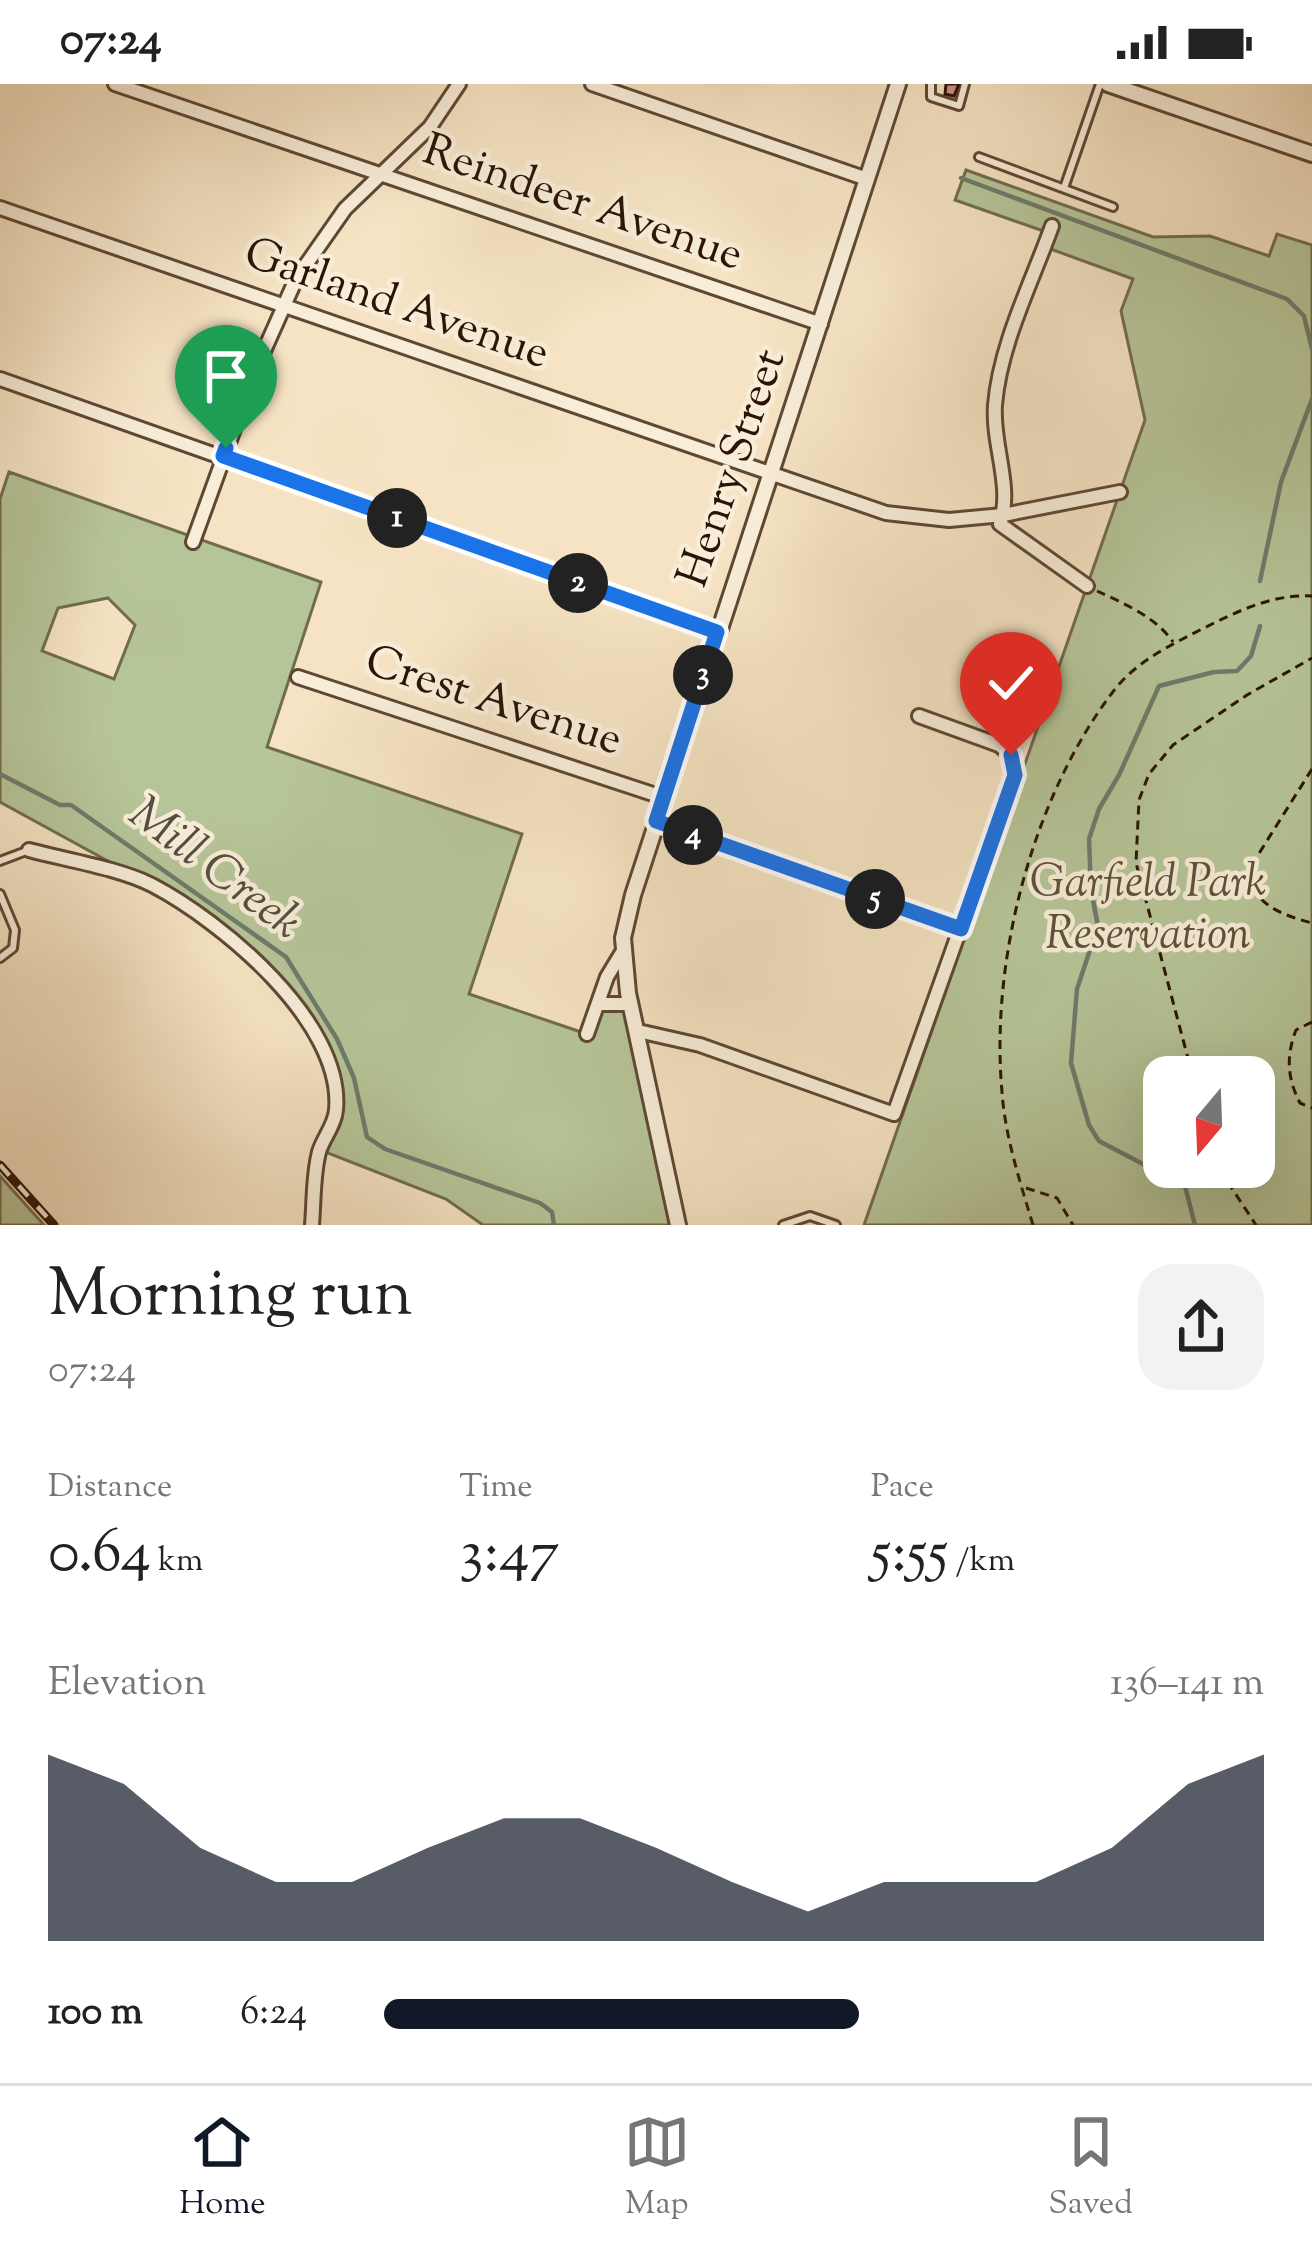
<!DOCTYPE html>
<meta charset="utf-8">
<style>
body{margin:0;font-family:"Sorts Mill Goudy",serif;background:#f2f2f2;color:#222;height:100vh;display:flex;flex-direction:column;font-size:45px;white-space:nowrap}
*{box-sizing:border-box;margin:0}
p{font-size:39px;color:#767676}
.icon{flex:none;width:66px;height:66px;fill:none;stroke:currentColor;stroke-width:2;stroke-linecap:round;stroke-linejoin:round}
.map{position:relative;height:1141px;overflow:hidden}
.details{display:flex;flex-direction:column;background:#fff;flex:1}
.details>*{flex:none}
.needle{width:78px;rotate:199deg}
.tools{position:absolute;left:1143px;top:972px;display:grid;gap:24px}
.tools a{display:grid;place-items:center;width:132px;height:132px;border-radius:24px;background:#fff;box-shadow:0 12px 48px #0002;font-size:60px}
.pin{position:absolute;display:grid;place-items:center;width:102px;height:102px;color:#fff;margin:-123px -51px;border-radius:50% 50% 50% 0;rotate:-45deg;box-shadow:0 0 12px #0007}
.pin .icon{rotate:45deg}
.km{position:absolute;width:60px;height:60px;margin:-30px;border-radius:50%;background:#222;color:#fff;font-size:33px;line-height:60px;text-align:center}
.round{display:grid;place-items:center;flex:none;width:126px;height:126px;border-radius:36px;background:#f2f2f2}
.overview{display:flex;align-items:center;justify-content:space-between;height:204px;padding:0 48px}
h1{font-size:66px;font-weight:600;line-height:90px}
.metrics{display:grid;grid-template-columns:repeat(3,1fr);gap:18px;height:204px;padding:12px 48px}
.metrics div{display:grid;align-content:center}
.metrics b{font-size:60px;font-weight:600}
.metrics small{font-size:33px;font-weight:400}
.metrics p{font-size:33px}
.chart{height:336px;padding:24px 48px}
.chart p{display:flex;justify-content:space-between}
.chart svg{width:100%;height:216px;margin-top:12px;fill:#111827;opacity:.7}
ul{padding:0 48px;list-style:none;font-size:39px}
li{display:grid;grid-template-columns:192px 144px 1fr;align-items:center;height:90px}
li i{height:30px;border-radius:15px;background:#111827}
.status{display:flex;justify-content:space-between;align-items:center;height:84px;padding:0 60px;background:#fff;direction:ltr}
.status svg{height:33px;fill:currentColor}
.dock{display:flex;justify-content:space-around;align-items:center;height:168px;border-top:3px solid #e0e0e0;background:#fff;font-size:33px;color:#767676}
.dock a{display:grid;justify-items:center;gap:6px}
.dock .current{color:#111827}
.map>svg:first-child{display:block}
.green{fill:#b6c598;stroke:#716c4e;stroke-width:3;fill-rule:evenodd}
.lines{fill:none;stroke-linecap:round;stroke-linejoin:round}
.stream{stroke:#6f7a6c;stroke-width:4.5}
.service-casing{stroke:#5e4834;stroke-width:12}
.minor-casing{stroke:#5e4834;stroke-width:18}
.tertiary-casing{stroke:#5e4834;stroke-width:20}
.path{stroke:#2c1405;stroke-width:3;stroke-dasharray:9 6;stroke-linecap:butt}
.service{stroke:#f8edd8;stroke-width:6}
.minor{stroke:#f8edd8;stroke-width:12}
.tertiary{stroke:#f8edd8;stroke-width:14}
.rail-casing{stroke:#2c1405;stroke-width:9}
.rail{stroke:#f8edd8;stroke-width:4.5;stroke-dasharray:14;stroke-linecap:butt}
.wall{fill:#c89384;stroke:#2c1405;stroke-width:3}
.route-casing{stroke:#fff;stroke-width:24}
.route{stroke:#1a73e8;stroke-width:15}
.labels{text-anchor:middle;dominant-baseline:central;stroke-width:9;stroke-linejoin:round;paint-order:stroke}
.street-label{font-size:45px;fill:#2c1405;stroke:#f8edd8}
.park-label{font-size:45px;font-style:italic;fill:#5c5238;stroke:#f8edd8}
.water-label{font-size:48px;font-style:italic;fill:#535041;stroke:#f8edd8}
</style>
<div class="status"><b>07:24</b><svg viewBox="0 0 49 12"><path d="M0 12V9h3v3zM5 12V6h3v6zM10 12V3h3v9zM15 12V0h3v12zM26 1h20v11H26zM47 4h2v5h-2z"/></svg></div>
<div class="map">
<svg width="1312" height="1141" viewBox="0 0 1312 1141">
<rect width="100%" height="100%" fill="#f5e3c3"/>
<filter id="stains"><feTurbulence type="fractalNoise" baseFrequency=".00167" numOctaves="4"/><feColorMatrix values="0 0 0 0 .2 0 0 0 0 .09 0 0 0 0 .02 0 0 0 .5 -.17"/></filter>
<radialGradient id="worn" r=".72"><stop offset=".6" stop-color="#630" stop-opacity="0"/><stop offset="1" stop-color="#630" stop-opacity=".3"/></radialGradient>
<g class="green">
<path d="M966 86 1153 153 1210 152 1269 172 1277 150 1312 161V1141H864L1145 336 1121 227 1133 195 1045 163 1049 149 955 116ZM1164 993H1254V1083H1164Z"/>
<path d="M9 388 321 498 267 663 522 750 469 910 587 950 598 920H631L678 1141H483L446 1115 320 1066 333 1037 332 987 309 940 224 847 148 799 0 718V415ZM108 514 135 541 114 595 42 567 58 524Z"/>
<path d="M0 1092 44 1141H0Z"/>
</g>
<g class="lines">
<g class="stream">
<path d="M961 94 1287 215 1304 232 1312 265"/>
<path d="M1260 497 1281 398 1312 315"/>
<path d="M0 690 60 721H71L286 873 337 955 354 994 367 1053 385 1065 540 1119 552 1128 554 1141"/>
<path d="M1195 1141 1185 1102 1099 1057 1089 1041 1071 979 1077 905 1098 842 1091 806 1089 755 1099 725 1119 691 1159 602 1214 588 1237 587 1251 572 1260 542"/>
</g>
<defs>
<g id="service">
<path d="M931 0V13L959 22 965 0"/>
<path d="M979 73 1113 123"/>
<path d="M1064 104 1100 0"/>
<path d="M0 777 29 766"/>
<path d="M0 810 15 846 13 864 0 874"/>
<path d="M783 1141 810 1132 836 1141"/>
</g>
<g id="minor">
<path d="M115 0 821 240"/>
<path d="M592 0 867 95"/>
<path d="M0 124 886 429 949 436 1003 431 1120 408"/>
<path d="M1052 142C1032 198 1000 260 995 321 992 361 1013 403 1000 440L1087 502"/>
<path d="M0 295 717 548"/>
<path d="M193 458 255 287 296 195 345 125 430 43 459 0"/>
<path d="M298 593 665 714"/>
<path d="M656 738 961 845"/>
<path d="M29 766C66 776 118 784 152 801 221 837 344 938 336 1026 335 1041 323 1054 319 1068 313 1091 314 1117 312 1141"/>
<path d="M598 920H631"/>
<path d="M638 947 700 961 894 1030 1015 691 1011 671 999 661 919 632"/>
<path d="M587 950 607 893 624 865"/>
</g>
<g id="tertiary">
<path d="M1108 0 1312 70"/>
<path d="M678 1141 628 909 623 854 633 811 898 0"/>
</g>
</defs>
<use href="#service" class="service-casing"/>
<use href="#minor" class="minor-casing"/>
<use href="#tertiary" class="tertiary-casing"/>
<g class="path">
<path d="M1097 507C1123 519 1156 533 1173 558"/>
<path d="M1312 685 1253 779C1243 817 1281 831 1312 839"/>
<path d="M1312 938 1296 946C1286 972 1287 994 1300 1019L1312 1024"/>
<path d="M1193 993 1136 779 1139 716 1149 690 1173 661 1247 611 1312 574"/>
<path d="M1224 1083 1231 1103 1256 1141"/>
<path d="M1026 1104 1057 1114 1073 1141"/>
<path d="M1033 1141C1020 1098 1005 1052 1002 1008 990 877 1032 715 1112 609 1134 579 1167 563 1200 546 1236 528 1271 510 1312 512"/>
</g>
<use href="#service" class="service"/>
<use href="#minor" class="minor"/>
<use href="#tertiary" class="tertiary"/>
<defs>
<path id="rail" d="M0 1081 54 1141"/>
</defs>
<use href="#rail" class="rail-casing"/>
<use href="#rail" class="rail"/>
</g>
<path class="wall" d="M946 0H959L954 12 945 10Z"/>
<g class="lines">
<defs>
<path id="route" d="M226 364 223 372 717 548 656 737 961 845 1015 691 1011 671"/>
</defs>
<use href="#route" class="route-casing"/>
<use href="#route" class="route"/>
</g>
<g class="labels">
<g class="street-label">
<text transform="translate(582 121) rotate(19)">Reindeer Avenue</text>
<text transform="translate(396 222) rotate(19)">Garland Avenue</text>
<text transform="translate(734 385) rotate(-71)">Henry Street</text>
<text transform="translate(493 619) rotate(18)">Crest Avenue</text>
</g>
<g class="park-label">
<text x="1148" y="800">Garfield Park<tspan x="1148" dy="52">Reservation</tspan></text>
</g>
<g class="water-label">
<text transform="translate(214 786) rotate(37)">Mill Creek</text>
</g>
</g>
<rect width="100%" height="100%" filter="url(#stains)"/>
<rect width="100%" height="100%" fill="url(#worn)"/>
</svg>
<div class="tools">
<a><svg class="needle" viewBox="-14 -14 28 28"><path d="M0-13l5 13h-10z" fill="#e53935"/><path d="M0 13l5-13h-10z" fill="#767676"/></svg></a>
</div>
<div class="pin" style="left:226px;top:364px;background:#1e9e55"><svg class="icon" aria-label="arrive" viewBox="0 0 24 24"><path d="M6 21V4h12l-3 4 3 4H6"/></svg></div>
<div class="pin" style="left:1011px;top:671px;background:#d93025"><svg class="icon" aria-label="check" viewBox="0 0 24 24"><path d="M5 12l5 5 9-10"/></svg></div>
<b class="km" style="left:397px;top:434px">1</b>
<b class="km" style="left:578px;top:499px">2</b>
<b class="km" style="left:703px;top:591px">3</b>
<b class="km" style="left:693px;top:751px">4</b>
<b class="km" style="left:875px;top:815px">5</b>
</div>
<section class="details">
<div class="overview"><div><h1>Morning run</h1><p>07:24</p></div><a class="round"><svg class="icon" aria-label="share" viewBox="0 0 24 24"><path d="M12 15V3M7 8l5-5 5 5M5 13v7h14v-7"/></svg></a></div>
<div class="metrics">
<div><p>Distance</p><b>0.64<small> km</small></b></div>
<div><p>Time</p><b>3:47</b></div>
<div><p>Pace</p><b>5:55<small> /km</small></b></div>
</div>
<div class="chart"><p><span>Elevation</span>136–141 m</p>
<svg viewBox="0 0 160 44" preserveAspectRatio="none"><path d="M0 44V6L10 12L20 25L30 32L40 32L50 25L60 19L70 19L80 25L90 32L100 38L110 32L120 32L130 32L140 25L150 12L160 6V44z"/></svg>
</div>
<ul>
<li><b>100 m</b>6:24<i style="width:54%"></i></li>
</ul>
</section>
<nav class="dock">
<a class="current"><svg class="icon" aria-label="home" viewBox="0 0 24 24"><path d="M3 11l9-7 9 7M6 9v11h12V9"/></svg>Home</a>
<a><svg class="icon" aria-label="map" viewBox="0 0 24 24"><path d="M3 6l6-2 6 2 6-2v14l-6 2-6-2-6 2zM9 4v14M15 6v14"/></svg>Map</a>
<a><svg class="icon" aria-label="saved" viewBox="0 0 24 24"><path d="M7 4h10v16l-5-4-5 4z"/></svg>Saved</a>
</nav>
